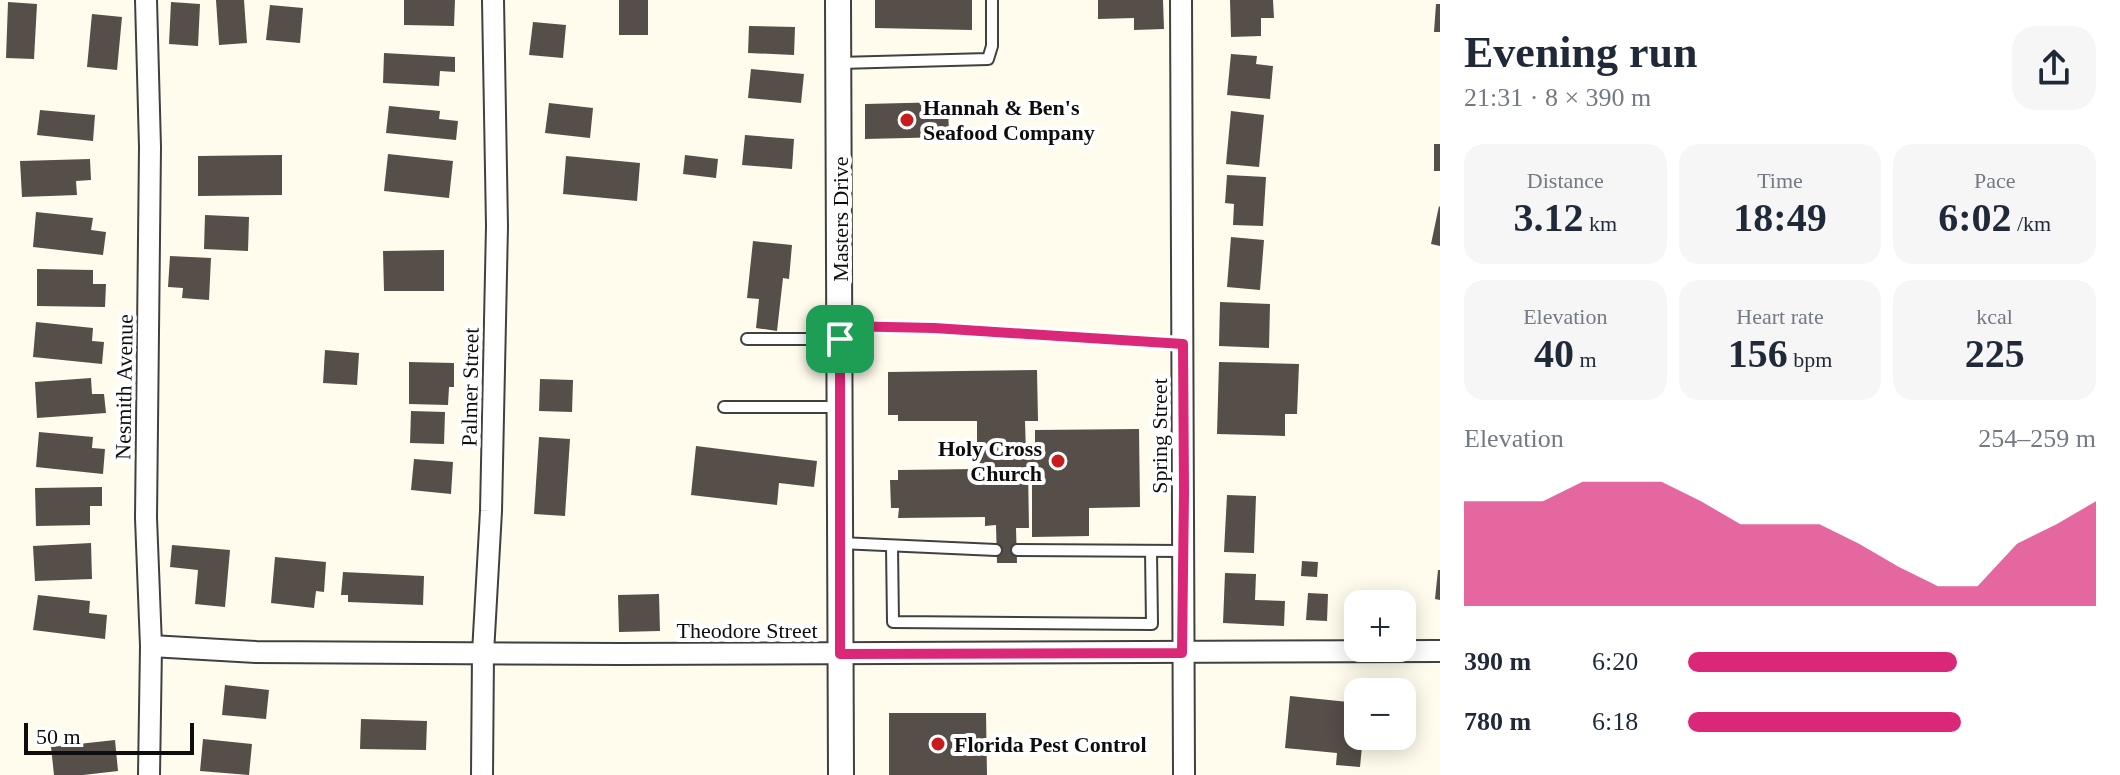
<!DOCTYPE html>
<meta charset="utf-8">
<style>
body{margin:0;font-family:Georgia,serif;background:#f6f6f7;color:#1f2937;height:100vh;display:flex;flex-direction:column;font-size:30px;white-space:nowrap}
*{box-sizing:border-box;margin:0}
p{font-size:26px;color:#747a83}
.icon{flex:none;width:44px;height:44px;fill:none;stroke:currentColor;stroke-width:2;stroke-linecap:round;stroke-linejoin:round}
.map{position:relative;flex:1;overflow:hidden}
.panel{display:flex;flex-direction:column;background:#fff;width:680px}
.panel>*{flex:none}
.controls{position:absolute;left:1344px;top:590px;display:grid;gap:16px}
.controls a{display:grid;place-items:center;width:72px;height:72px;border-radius:16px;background:#fff;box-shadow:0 4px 20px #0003;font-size:40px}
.scale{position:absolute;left:24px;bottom:20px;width:170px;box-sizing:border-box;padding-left:8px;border:4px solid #0d0d0d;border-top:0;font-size:22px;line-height:28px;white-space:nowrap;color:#0d0d0d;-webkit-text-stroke:6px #fff;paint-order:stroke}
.pin{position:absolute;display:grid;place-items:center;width:68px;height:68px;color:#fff;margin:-34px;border-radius:16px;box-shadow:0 4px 12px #0006}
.round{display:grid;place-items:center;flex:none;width:84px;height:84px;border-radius:24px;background:#f6f6f7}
.overview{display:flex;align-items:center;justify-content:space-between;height:136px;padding:0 24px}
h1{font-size:44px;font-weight:700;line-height:60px}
.metrics{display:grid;grid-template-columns:repeat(3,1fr);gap:12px;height:136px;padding:8px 24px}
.metrics div{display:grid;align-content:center;border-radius:20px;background:#f6f6f7;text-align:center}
.metrics b{font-size:40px;font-weight:700}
.metrics small{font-size:22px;font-weight:400}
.metrics p{font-size:22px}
.chart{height:224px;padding:16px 24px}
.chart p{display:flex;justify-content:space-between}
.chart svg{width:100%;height:144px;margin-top:8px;fill:#db2777;opacity:.7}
ul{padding:0 24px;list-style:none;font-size:26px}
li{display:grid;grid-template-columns:128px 96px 1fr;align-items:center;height:60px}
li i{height:20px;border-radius:10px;background:#db2777}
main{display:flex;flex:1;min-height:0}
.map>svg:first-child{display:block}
.building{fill:#564e48}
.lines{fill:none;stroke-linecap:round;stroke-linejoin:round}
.service-casing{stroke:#404040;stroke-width:14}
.minor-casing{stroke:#404040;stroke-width:24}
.tertiary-casing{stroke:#404040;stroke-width:28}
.service{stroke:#fff;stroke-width:10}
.minor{stroke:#fff;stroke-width:20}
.tertiary{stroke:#fff;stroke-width:24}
.route-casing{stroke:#fff;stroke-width:16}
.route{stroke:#db2777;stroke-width:10}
.poi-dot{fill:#c71b1c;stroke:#fff;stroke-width:3}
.labels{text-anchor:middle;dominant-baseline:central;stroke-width:8;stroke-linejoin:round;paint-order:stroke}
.poi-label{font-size:22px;font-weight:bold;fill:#0d0d0d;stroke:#fff;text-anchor:start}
.street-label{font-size:22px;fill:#0d0d0d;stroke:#fff}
</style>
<main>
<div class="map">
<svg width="1440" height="775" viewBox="0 0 1440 775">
<rect width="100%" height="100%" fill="#fffced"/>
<g class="building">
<path d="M216 0H244L247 43 219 45Z"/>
<path d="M404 0H455L454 26 404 25Z"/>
<rect x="619" y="0" width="29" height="35"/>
<path d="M875 0H972V30L875 28Z"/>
<path d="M1098 0H1163L1164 29 1134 30V18L1098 19Z"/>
<path d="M1230 0H1273L1274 18H1261V36L1231 37Z"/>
<path d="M8 2 37 4 34 59 6 58Z"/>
<path d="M171 2 200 4 198 46 169 44Z"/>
<path d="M1436 4H1440V32H1434Z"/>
<path d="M270 5 303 8 300 43 266 40Z"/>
<path d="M92 14 122 17 117 70 87 67Z"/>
<path d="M533 22 566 25 563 58 529 55Z"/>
<path d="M749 26 795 27 794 55 748 53Z"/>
<path d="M384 53 455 57V72L440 71 439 86 383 83Z"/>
<path d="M1231 54 1257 56 1256 64 1273 66 1270 99 1227 95Z"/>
<path d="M751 69 804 74 801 103 748 98Z"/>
<path d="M948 102 949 137 865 139V104Z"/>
<path d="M549 103 593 108 590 138 545 133Z"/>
<path d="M389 106 440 111 439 119 458 121 456 140 386 133Z"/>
<path d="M40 110 95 115 93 141 37 135Z"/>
<path d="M1231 111 1264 115 1259 167 1226 164Z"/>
<path d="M745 135 794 139 792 169 742 165Z"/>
<rect x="1434" y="144" width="6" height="27"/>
<path d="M388 154 453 161 449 198 384 191Z"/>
<path d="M282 155V195L198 196V156Z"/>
<path d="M685 155 718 159 716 178 683 174Z"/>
<path d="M566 156 640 163 637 201 563 194Z"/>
<path d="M90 159 91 180 76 181 77 195 22 197 20 161Z"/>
<path d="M1227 175 1266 177 1263 226 1233 225 1234 204 1225 203Z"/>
<path d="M1439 206 1440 207V246L1431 244Z"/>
<path d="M36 212 93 218 91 230 106 232 103 255 33 247Z"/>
<path d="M205 215 249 217 248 251 204 249Z"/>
<path d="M1231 237 1264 240 1260 290 1227 287Z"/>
<path d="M753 241 792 245 789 279 783 278 777 331 756 328 759 299 747 298Z"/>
<path d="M444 250V291H384L383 251Z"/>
<path d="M170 256 211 258 209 300 182 298 183 288 168 287Z"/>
<path d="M37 269 93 270V284H106L105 307 37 306Z"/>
<path d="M1220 302 1270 304 1269 348 1219 346Z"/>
<path d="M36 322 93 328 92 341 104 342 102 364 33 357Z"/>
<path d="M325 350 359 353 357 385 323 383Z"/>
<path d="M409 362 454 363V387H449L448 405 409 404Z"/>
<path d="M1219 362 1299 364 1297 414H1285V436L1217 434Z"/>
<path d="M1037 370 1038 421H1025L1026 454H1035V430L1139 429 1140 507 1089 508V536L1032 537V468H1028L1029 528H1016L1017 563H997L996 525 985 526V517L898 518 899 508H891L890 480H898V470L977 469V421H898V415H888V372Z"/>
<path d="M91 378 92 394H104L106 413 37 418 35 382Z"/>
<path d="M540 379 573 380 572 412 539 411Z"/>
<path d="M411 411 445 412 444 444 410 443Z"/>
<path d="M39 432 93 437 92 448 105 449 103 474 36 467Z"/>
<path d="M539 437 570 439 565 516 534 514Z"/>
<path d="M696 446 817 461 814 487 779 483 777 505 691 495Z"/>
<path d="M414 459 453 462 451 494 411 490Z"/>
<path d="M102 487V506H90V525L36 526 35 488Z"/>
<path d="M1227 495 1256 496 1254 553 1224 552Z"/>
<path d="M91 543 92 579 35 581 33 546Z"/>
<path d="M172 545 230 550 225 607 195 604 198 570 170 567Z"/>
<path d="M275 557 326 562 324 592 316 591 314 608 271 603Z"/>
<path d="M1302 561 1318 562 1317 577 1301 576Z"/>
<path d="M1438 570H1440V600L1435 599Z"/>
<path d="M343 572 424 576 423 605 348 602V595H341Z"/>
<path d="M1225 573 1256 574 1255 600 1285 601 1284 626 1223 623Z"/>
<path d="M1308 593 1328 594 1327 621 1306 620Z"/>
<path d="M659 594 660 631 619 632 618 595Z"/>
<path d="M38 595 90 601 89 613 107 615 105 639 33 630Z"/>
<path d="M225 685 269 690 266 719 222 715Z"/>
<path d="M1290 696 1358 703V736H1363L1360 767 1336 765 1337 753 1285 748Z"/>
<path d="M889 713H986L987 775H889Z"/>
<path d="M361 719 427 721 426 750 360 749Z"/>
<path d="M203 739 252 744 249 775 200 771Z"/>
<path d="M115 740 118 771 83 775H54L51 747Z"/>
</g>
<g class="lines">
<defs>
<g id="service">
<path d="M839 63 988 59 992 46V0"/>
<path d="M840 326 934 328 1183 344"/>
<path d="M747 339H838"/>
<path d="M724 407H838"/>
<path d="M840 543 996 550"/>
<path d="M892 546 893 622 1152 624 1151 551"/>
<path d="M1017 550 1183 551"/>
</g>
<g id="minor">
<path d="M146 0 150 147 146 518 151 646 149 775"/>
<path d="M1181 0 1184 775"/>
<path d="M151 646 256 652 621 654 1440 651"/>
<path d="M482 775 483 653 491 511 497 226 493 0"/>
</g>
<path id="tertiary" d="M838 0 841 775"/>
</defs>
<use href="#service" class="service-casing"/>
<use href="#minor" class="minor-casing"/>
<use href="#tertiary" class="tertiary-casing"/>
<use href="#service" class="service"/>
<use href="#minor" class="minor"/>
<use href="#tertiary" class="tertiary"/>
</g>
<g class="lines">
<defs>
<path id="route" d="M840 326 934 328 1183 344 1184 492 1182 653 840 654Z"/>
</defs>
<use href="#route" class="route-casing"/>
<use href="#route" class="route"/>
</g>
<g class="poi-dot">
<circle cx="907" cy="120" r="8"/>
<circle cx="1058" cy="461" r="8"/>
<circle cx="938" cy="744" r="8"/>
</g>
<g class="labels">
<g class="poi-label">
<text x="923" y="107">Hannah &amp; Ben's<tspan x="923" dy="25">Seafood Company</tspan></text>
<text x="1042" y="448" text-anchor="end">Holy Cross<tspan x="1042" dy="25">Church</tspan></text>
<text x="954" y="744">Florida Pest Control</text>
</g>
<g class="street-label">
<text transform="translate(840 219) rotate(-90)">Masters Drive</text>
<text transform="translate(124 387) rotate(-89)">Nesmith Avenue</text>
<text transform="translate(470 387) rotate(-89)">Palmer Street</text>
<text transform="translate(1159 436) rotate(-90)">Spring Street</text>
<text x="747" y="630">Theodore Street</text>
</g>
</g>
</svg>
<div class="controls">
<a>+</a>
<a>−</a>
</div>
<div class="scale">50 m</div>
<div class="pin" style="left:840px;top:339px;background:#1e9e55"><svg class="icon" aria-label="arrive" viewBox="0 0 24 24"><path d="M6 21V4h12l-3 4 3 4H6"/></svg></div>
</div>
<section class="panel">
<div class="overview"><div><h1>Evening run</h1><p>21:31 · 8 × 390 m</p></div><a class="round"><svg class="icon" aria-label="share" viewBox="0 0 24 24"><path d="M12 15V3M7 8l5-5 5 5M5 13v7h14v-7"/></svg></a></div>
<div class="metrics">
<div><p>Distance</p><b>3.12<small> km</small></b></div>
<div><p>Time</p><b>18:49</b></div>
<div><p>Pace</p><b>6:02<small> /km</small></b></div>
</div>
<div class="metrics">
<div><p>Elevation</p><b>40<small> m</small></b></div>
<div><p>Heart rate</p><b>156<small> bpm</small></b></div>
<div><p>kcal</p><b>225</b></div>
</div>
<div class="chart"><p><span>Elevation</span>254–259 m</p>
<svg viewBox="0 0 160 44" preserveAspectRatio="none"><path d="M0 44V12L10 12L20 12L30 6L40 6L50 6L60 12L70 19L80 19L90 19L100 25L110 32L120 38L130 38L140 25L150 19L160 12V44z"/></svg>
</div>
<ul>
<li><b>390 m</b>6:20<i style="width:66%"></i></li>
<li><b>780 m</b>6:18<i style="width:67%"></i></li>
</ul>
</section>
</main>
